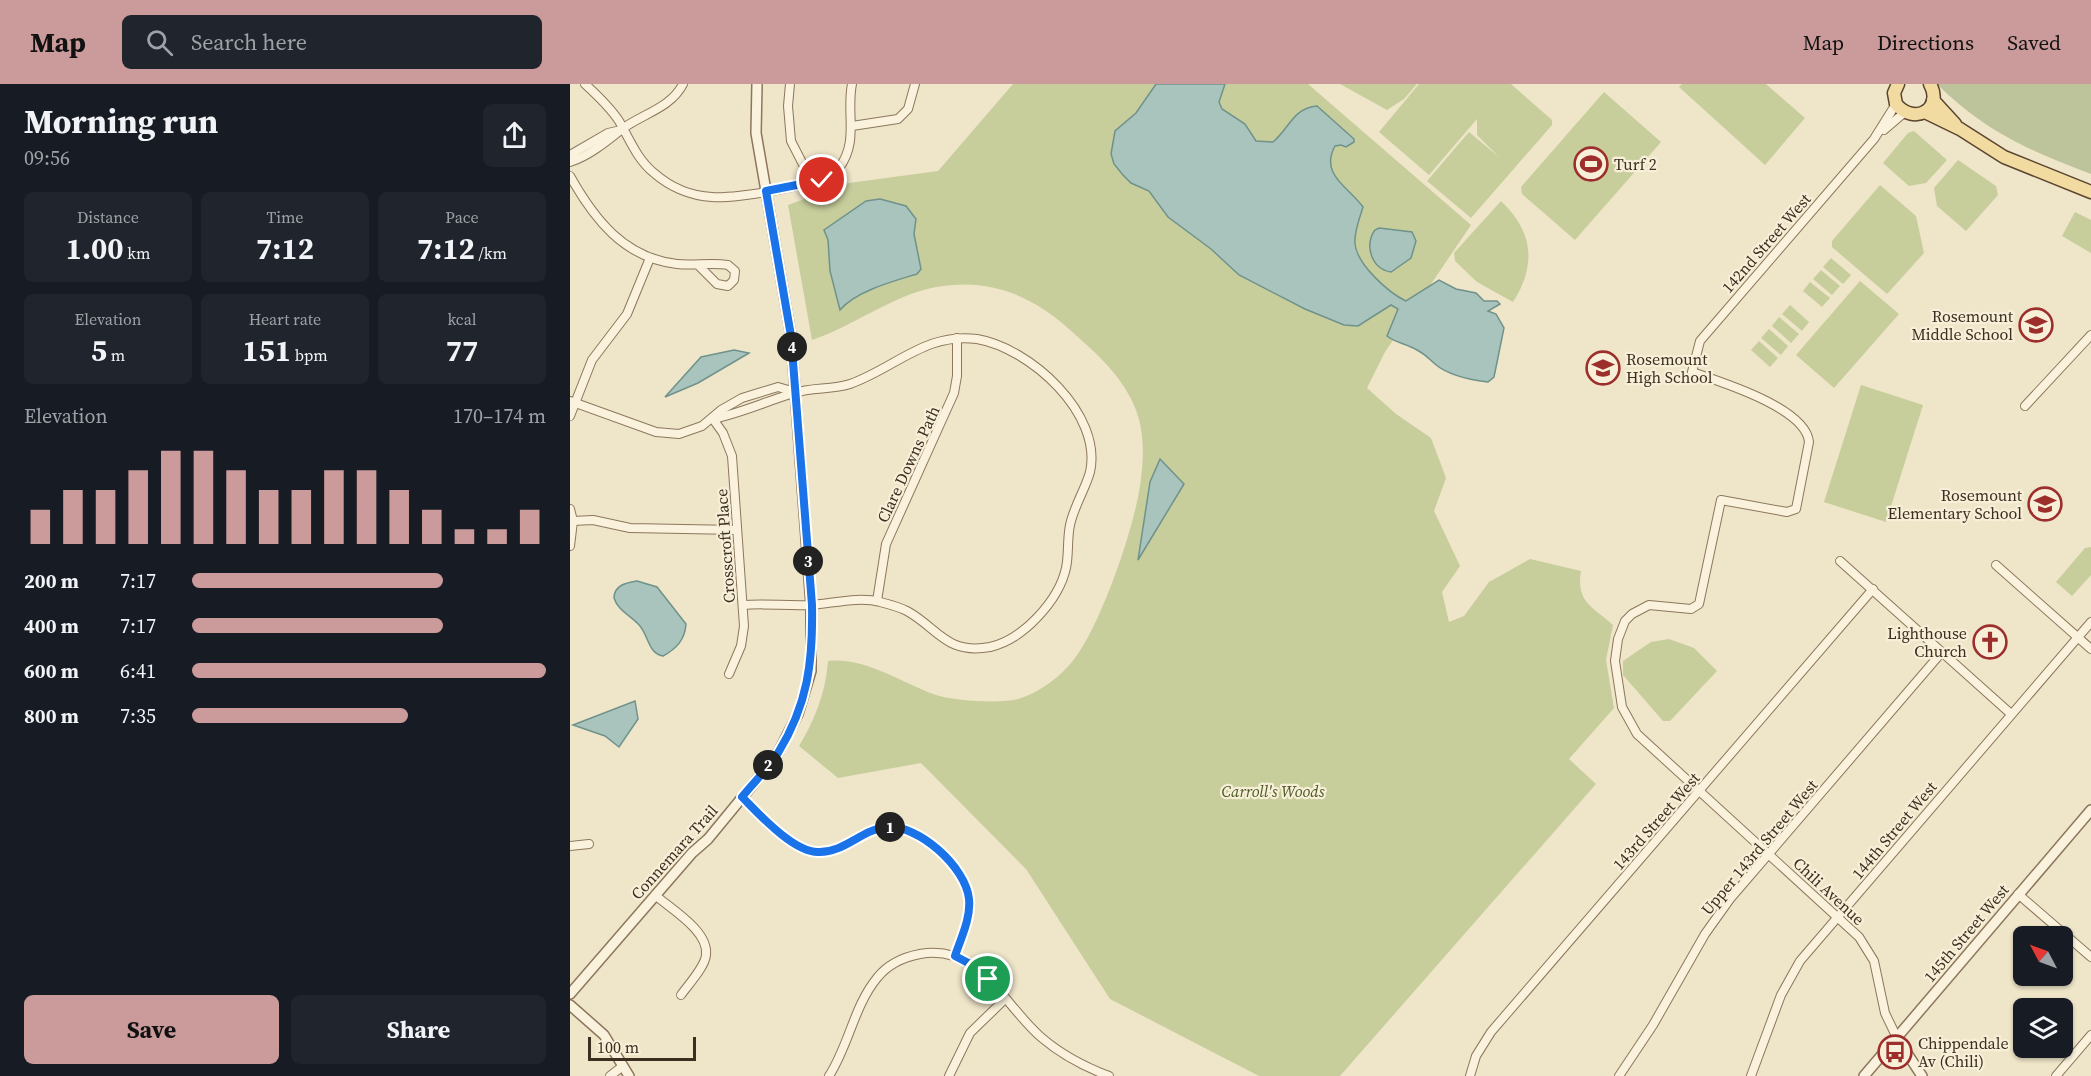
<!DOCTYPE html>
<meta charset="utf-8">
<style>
body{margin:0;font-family:"Source Serif 4",serif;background:#20242c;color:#f1f3f6;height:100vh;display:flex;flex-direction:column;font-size:22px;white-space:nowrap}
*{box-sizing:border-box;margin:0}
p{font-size:20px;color:#9ea1a6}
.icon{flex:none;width:33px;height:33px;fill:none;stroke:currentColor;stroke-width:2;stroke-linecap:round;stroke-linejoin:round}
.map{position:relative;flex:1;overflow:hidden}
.drawer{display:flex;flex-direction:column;background:#171b24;width:570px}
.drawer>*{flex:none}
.needle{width:39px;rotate:311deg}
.buttons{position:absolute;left:1443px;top:842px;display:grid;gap:12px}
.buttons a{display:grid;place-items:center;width:60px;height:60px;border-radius:9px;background:#171b24;box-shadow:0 2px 4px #0004;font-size:30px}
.scale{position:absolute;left:18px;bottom:15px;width:108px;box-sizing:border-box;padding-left:6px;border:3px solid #3d2f20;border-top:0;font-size:16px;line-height:21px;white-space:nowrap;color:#3d2f20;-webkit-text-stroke:4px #f7efd8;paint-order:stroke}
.pin{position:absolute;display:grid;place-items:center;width:51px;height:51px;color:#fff;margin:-26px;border:3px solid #fff;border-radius:50%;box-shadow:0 2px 6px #0007}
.km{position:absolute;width:30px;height:30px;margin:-15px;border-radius:50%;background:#222;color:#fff;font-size:16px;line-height:30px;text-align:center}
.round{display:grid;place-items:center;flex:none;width:63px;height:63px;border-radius:9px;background:#20242c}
.overview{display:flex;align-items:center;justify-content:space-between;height:102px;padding:0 24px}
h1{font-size:33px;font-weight:700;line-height:45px}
.metrics{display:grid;grid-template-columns:repeat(3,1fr);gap:9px;height:102px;padding:6px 24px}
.metrics div{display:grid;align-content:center;border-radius:9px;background:#20242c;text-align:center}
.metrics b{font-size:30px;font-weight:700}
.metrics small{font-size:16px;font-weight:400}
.metrics p{font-size:16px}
.chart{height:168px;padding:12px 24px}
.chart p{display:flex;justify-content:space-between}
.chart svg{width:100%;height:108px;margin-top:6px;stroke:#cb9a9b;stroke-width:6}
.primary-button{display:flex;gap:12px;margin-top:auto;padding:12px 24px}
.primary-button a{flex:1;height:69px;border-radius:9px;background:#cb9a9b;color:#111;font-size:24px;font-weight:700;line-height:69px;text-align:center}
.primary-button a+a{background:#20242c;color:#f1f3f6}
ul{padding:0 24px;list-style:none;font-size:20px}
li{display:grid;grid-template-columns:96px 72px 1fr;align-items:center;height:45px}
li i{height:15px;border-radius:8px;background:#cb9a9b}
header{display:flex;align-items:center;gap:36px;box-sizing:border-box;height:84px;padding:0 30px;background:#cb9a9b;color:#111}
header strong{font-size:28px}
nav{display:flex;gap:33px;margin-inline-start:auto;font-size:21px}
.search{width:420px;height:54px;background:#20242c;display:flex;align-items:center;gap:15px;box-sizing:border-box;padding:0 21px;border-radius:9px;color:#9ea1a6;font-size:22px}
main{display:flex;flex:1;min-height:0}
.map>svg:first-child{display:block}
.green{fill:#c7ce9c}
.cemetery{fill:#bdc39b}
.water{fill:#a9c4bd;stroke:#6f928b;stroke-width:1.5}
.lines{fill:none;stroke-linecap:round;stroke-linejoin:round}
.minor-casing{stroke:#8c775d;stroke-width:10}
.tertiary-casing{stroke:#8c775d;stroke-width:12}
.primary-casing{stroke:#5a4531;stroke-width:15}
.minor{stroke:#faf2dc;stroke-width:8}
.tertiary{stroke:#faf2dc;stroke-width:9}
.primary{stroke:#f2dba1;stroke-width:12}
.route-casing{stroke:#fff;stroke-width:12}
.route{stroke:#1a73e8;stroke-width:8}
.labels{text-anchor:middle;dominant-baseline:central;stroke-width:4.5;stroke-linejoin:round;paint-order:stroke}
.poi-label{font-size:16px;fill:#3d2f20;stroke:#f7efd8;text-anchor:start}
.street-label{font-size:16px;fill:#3d2f20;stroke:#f7efd8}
.park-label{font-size:16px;font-style:italic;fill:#4b5927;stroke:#f7efd8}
</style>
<header>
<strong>Map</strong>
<div class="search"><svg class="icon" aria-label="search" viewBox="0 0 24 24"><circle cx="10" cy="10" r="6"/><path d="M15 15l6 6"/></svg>Search here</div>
<nav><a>Map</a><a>Directions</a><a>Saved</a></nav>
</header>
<main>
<section class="drawer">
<div class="overview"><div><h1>Morning run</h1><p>09:56</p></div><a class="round"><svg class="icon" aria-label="share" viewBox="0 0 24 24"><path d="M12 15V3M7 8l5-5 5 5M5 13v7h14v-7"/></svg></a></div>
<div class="metrics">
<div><p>Distance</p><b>1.00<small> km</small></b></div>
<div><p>Time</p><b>7:12</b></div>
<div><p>Pace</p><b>7:12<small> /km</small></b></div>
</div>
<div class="metrics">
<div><p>Elevation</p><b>5<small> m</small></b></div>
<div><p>Heart rate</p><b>151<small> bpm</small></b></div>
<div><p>kcal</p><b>77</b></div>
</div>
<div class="chart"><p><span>Elevation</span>170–174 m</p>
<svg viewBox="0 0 160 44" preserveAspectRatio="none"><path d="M5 44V30M15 44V22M25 44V22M35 44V14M45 44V6M55 44V6M65 44V14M75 44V22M85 44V22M95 44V14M105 44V14M115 44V22M125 44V30M135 44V38M145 44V38M155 44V30"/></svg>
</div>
<ul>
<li><b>200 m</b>7:17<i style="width:71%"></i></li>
<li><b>400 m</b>7:17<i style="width:71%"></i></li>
<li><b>600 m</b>6:41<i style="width:100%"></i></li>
<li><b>800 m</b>7:35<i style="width:61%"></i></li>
</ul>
<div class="primary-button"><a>Save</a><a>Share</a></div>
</section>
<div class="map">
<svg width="1521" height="992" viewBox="0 0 1521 992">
<rect width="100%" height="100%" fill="#efe5c9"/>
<g class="green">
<path d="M443 0H738L901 141 815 268 797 304 826 330 861 354 876 394 864 427 890 482 872 508 879 538 894 532 919 498 960 475 1011 487C1006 518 1022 522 1043 541L1036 576 1044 624 999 675 1026 700 770 992H689L540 915 456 785 351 679 268 694 229 662C245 636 256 607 258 577 296 573 331 599 366 611 384 617 425 619 444 616 467 611 494 591 507 571 532 537 567 437 571 394 574 372 574 347 566 326 553 292 526 269 499 245 467 216 428 197 383 201 330 204 290 240 242 256L218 121 279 99 368 87Z"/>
<path d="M770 0H847L834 15 817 26Z"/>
<path d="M849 0H941L982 36V41L901 134 857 97 899 48 929 73 907 51V35L859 91 809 48Z"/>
<path d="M1112 0H1196L1235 34 1195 81 1109 3Z"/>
<path d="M1034 8 1091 58 1005 156 952 110 951 103Z"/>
<path d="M1344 47 1377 76 1356 99 1339 102 1313 79 1338 49Z"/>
<path d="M1388 76 1426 102 1428 111 1396 147 1367 122 1364 104Z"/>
<path d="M1310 101 1346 132 1354 169 1317 210 1262 163V157Z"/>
<path d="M931 117C963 148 967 180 943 218L907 198 885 177 884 169Z"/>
<path d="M1505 128 1521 136V169L1492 152Z"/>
<path d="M1261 174 1281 191 1273 200 1253 183Z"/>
<path d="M1251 186 1270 202 1262 211 1243 195Z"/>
<path d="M1290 197 1329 230 1264 304 1226 271Z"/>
<path d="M1240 198 1260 214 1252 223 1233 207Z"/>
<path d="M1220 221 1239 238 1232 247 1212 230Z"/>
<path d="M1209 233 1229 250 1221 259 1202 242Z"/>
<path d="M1199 245 1218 262 1211 271 1191 254Z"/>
<path d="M1189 257 1208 274 1200 283 1181 266Z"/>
<path d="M1291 301 1353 321 1316 438 1254 418Z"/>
<path d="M1521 463V491L1502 512 1486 498 1515 464Z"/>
<path d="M1099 555 1124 564 1147 587 1100 637H1093L1053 591V577L1081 558Z"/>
</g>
<path class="cemetery" d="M1367 0H1521V90C1460 67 1414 47 1367 0Z"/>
<g class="water">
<path d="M586 0H655L649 18 652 25 675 40 686 57 703 58C719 45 723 24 747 22L784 55V58L776 63 771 61 765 62C749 91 780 104 793 123 790 133 784 148 785 159 786 180 819 209 836 217L869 196 886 205 906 209 914 217H927L930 220 918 227 926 230 934 244 924 293 918 298C901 296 879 292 865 280 859 275 855 270 847 266 837 260 826 259 817 252L828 225 821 221 788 242 774 241 735 225 669 191 641 165 598 133 579 107 561 99 553 91 544 80 541 70 545 47 566 29Z"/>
<path d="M310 115 336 122 346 135 344 150 351 185 347 190C324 197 286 207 270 226L260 187 258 156 254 146 296 117Z"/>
<path d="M809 144 842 148 846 157 841 174 821 188C801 185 794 160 805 146Z"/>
<path d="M164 266 179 269 128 299 95 313 131 273Z"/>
<path d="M590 375 614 400 568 476 580 398Z"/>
<path d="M67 497 87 503 116 540C115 556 106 565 93 572 78 569 79 553 70 542 62 532 48 527 44 514 44 501 56 499 67 497Z"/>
<path d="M65 617 68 635 49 663 35 652 3 641Z"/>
</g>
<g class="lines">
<defs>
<g id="minor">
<path d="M15 0C27 11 40 23 49 37 60 56 67 75 84 89 100 103 121 112 142 113 166 115 256 101 269 84 289 58 276 29 282 0"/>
<path d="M220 0 218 22 221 57 242 98"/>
<path d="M1326 20 1304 55 1130 257 1122 288C1151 298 1236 324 1239 358L1226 425 1217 428 1151 416 1129 520 1121 525 1079 521 1062 530 1055 537 1048 555 1045 577 1052 623 1067 650 1289 853 1304 877 1315 929 1327 954"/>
<path d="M282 42 328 35 338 25 345 0"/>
<path d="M1314 46 1335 28"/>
<path d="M0 71 38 49 51 46"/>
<path d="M0 78C19 72 37 57 52 45 72 30 101 24 113 0"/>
<path d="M0 92C24 135 54 174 107 180 124 182 141 178 158 181L165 187 164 196 158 202 147 200 129 182"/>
<path d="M0 317 86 348 109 350 132 342 151 326 172 314 208 303 225 308"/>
<path d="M1455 322 1521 251"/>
<path d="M0 332 22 276 57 230 80 174"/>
<path d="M143 335C171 329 197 317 224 309 242 303 262 306 280 300 325 284 356 248 407 255 460 264 533 330 520 388 515 406 504 422 500 441 497 455 499 470 496 484 489 516 453 556 420 563 376 571 368 544 337 527 329 523 318 520 310 518 289 512 260 520 239 521 216 522 195 519 173 521"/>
<path d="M143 335 153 349 162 372 174 542 171 562 159 590"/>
<path d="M0 425 3 437 0 462"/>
<path d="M3 437 23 436 60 444 167 446"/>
<path d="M1270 477 1441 630"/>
<path d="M1426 481 1521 565"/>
<path d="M307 517 316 460 384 309 387 292V254"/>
<path d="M172 713C189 730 223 768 248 768 274 769 291 746 316 743 348 740 396 783 399 815 401 834 391 855 385 872"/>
<path d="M0 762 19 760"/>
<path d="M1448 810 1521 873"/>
<path d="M85 811C101 825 139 847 136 871 135 883 118 901 111 911"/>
<path d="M40 992 53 982"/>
<path d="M259 992C279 961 284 922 307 894 318 880 334 873 350 870 410 859 434 922 472 954 492 971 515 983 539 992"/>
<path d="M379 992 400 949 435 915"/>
<path d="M900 992 906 972 921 948 1303 505"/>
<path d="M1049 992 1083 941 1135 850 1160 815 1372 568"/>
<path d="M1181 992 1211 911 1230 877 1521 538"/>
<path d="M1486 992 1521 951"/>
</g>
<g id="tertiary">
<path d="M0 910 122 769 138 755 207 671 228 630 241 587V521L221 252 186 49 187 0"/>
<path d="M0 921 34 951 59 992"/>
<path d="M1327 954 1352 992"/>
<path d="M1294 992 1521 726"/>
</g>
<g id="primary">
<path d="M1328 0 1324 9 1326 20C1344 42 1374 25 1360 0"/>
<path d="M1363 16 1385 40"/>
<path d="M1355 28 1390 45 1434 73 1521 108"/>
</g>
</defs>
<use href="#minor" class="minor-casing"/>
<use href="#tertiary" class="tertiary-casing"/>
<use href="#primary" class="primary-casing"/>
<use href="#minor" class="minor"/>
<use href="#tertiary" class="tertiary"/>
<use href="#primary" class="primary"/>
</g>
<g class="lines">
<defs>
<path id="route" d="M252 96 196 107 221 252 242 521C243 578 238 620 208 669 198 685 183 699 172 713 189 730 223 768 248 768 274 769 291 746 316 743 348 740 396 783 399 815 401 834 391 854 385 872L406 883 418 895"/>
</defs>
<use href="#route" class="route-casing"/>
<use href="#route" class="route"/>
</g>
<defs>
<symbol id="stadium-ring" viewBox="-11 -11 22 22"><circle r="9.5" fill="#f7efd8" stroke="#9c2e2c" stroke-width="1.5"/><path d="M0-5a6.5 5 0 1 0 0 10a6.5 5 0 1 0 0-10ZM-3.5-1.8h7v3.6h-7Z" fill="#9c2e2c"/></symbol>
<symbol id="school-ring" viewBox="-11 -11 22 22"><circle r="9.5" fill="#f7efd8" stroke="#9c2e2c" stroke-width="1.5"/><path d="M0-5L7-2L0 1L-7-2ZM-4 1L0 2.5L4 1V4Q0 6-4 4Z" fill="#9c2e2c"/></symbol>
<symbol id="church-ring" viewBox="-11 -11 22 22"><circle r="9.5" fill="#f7efd8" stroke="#9c2e2c" stroke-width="1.5"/><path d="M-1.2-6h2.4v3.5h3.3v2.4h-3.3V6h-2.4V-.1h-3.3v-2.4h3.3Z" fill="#9c2e2c"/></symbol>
<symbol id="bus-ring" viewBox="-11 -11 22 22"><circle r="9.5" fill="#f7efd8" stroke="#9c2e2c" stroke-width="1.5"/><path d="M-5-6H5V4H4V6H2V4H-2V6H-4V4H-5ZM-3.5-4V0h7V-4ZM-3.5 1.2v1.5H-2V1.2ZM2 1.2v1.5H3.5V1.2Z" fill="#9c2e2c"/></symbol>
</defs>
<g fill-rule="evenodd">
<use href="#stadium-ring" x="1002" y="61" width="38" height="38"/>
<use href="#school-ring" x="1447" y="222" width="38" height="38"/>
<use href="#school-ring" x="1014" y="265" width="38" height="38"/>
<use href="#school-ring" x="1456" y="401" width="38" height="38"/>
<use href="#church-ring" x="1401" y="539" width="38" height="38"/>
<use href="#bus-ring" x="1306" y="949" width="38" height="38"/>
</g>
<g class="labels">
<g class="poi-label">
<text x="1044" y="80">Turf 2</text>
<text x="1443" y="232" text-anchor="end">Rosemount<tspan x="1443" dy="18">Middle School</tspan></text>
<text x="1056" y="275">Rosemount<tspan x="1056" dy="18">High School</tspan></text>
<text x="1452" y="411" text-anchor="end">Rosemount<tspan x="1452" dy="18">Elementary School</tspan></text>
<text x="1397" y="549" text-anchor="end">Lighthouse<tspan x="1397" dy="18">Church</tspan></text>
<text x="1348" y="959">Chippendale<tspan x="1348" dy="18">Av (Chili)</tspan></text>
</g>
<g class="street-label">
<text transform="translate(1196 159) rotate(-49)">142nd Street West</text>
<text transform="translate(338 380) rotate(-65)">Clare Downs Path</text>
<text transform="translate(155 462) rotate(-94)">Crosscroft Place</text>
<text transform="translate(1086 737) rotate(-49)">143rd Street West</text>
<text transform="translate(1324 746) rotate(-50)">144th Street West</text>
<text transform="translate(1189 763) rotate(-50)">Upper 143rd Street West</text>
<text transform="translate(104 768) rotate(-48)">Connemara Trail</text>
<text transform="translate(1259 807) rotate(43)">Chili Avenue</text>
<text transform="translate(1396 849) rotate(-50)">145th Street West</text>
</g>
<g class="park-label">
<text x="703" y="707">Carroll's Woods</text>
</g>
</g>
</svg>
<div class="buttons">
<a><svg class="needle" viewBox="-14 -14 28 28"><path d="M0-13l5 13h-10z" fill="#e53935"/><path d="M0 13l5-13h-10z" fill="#9ea1a6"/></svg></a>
<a><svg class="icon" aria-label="layers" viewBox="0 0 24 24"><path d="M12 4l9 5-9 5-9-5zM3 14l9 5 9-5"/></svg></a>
</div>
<div class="scale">100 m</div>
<div class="pin" style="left:418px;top:895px;background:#1e9e55"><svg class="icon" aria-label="arrive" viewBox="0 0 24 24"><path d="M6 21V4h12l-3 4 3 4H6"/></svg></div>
<div class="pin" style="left:252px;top:96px;background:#d93025"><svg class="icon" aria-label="check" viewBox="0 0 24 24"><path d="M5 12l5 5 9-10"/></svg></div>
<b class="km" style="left:320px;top:743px">1</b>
<b class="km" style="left:198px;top:681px">2</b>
<b class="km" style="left:238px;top:477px">3</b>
<b class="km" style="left:222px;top:263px">4</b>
</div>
</main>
